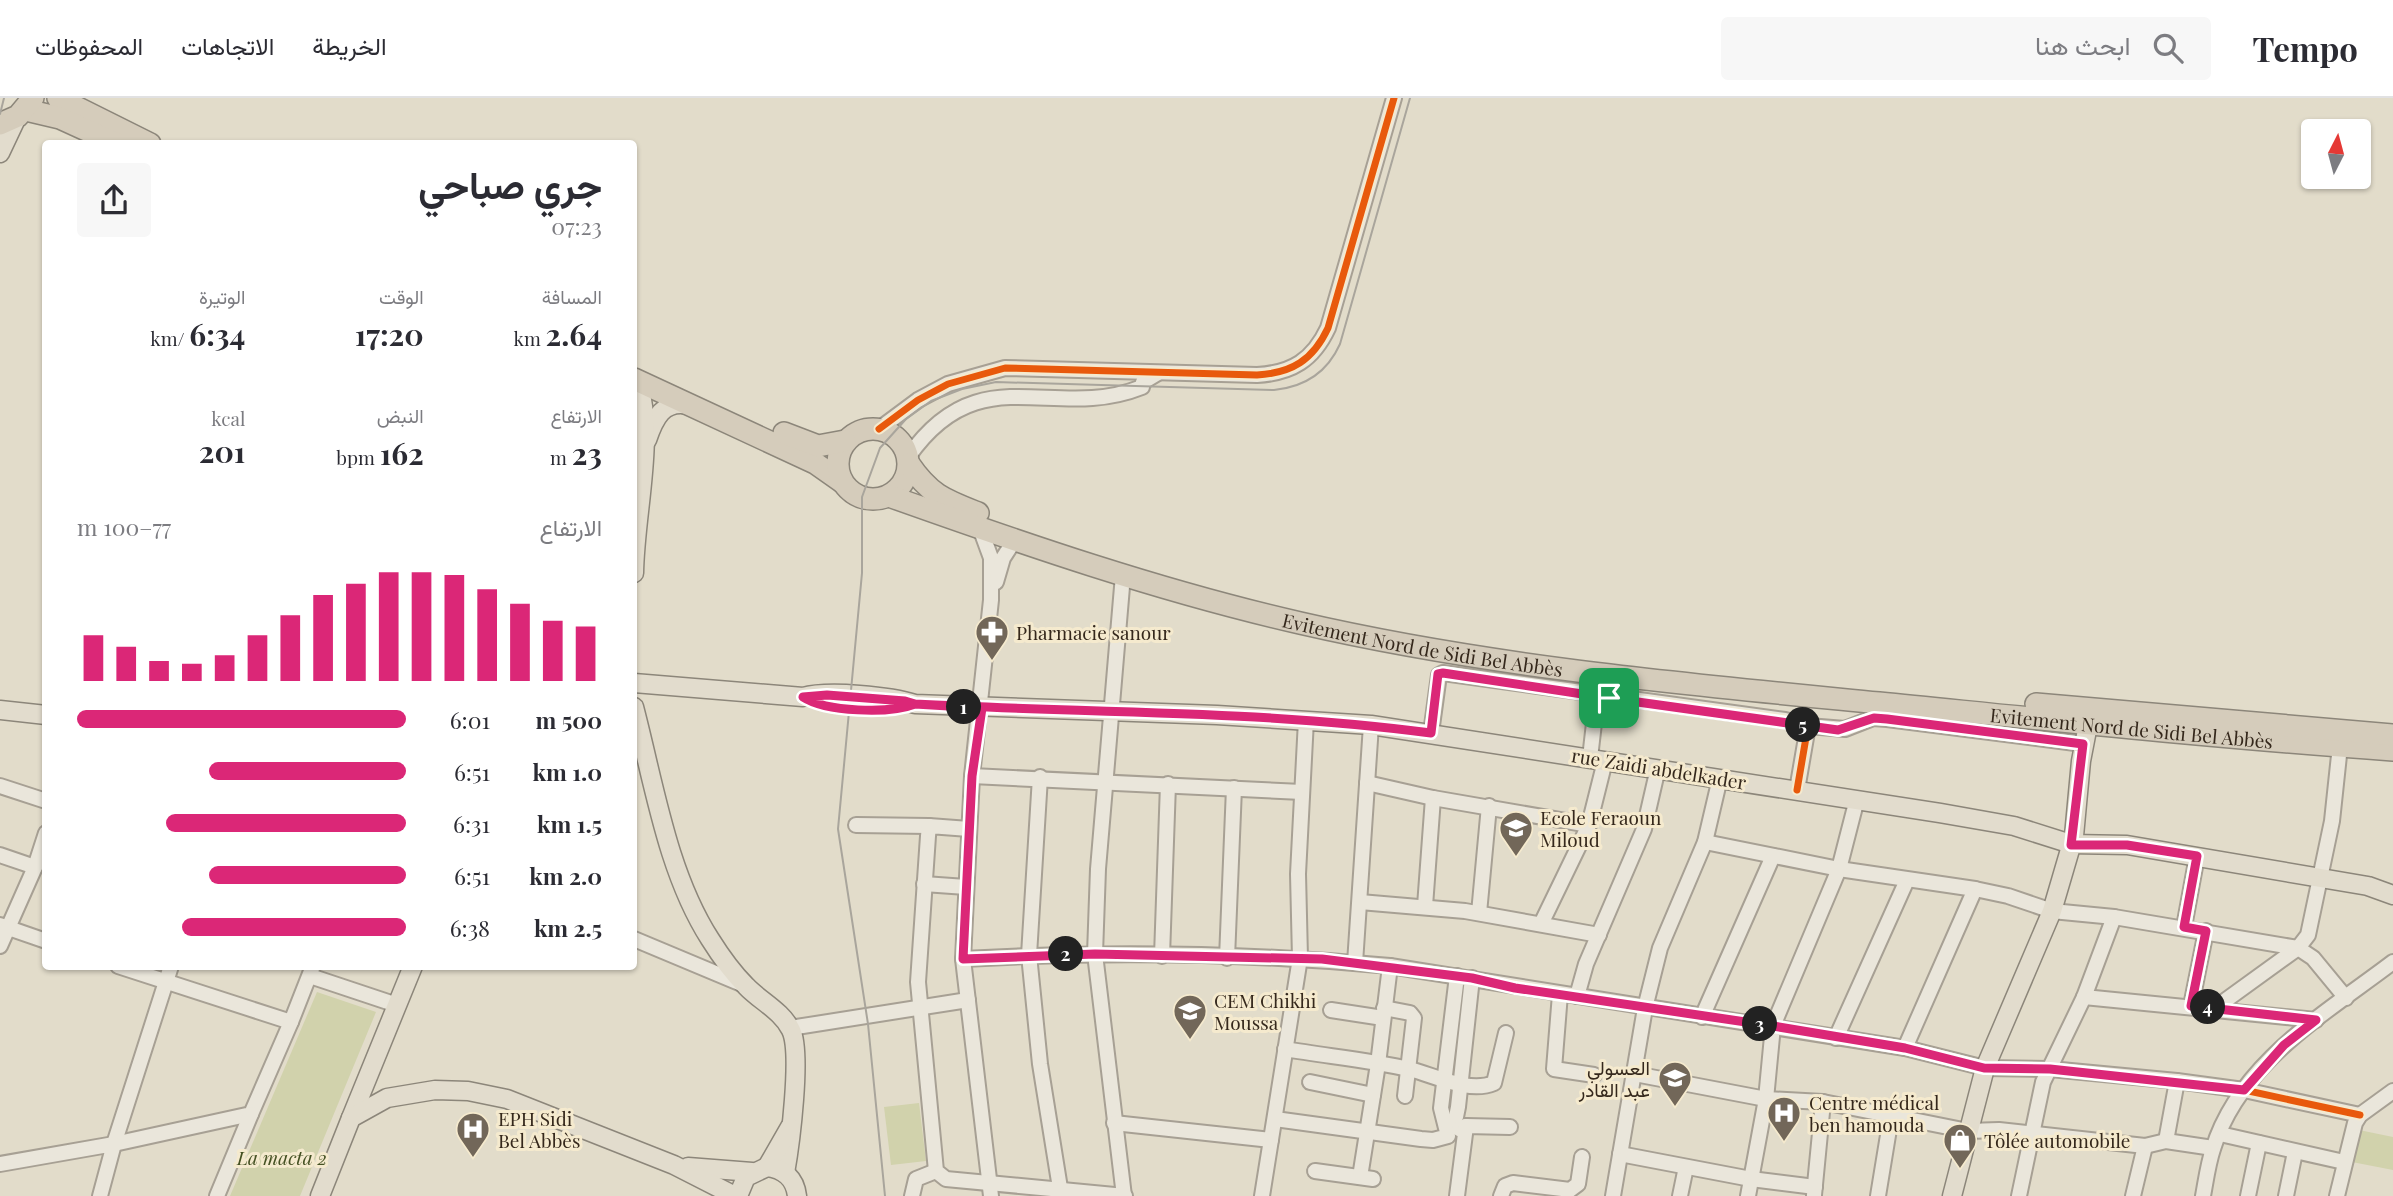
<!DOCTYPE html>
<html lang="ar">
<meta charset="utf-8">
<style>
body{margin:0;font-family:"Playfair Display",Vazirmatn,serif;background:#f7f7f7;color:#2b2b33;direction:rtl;height:100vh;display:flex;flex-direction:column;font-size:26px;white-space:nowrap}
*{box-sizing:border-box;margin:0}
p{font-size:23px;color:#7c7c81}
.icon{flex:none;width:38px;height:38px;fill:none;stroke:currentColor;stroke-width:2;stroke-linecap:round;stroke-linejoin:round}
.map{position:relative;flex:1;overflow:hidden;direction:ltr}
.details{position:absolute;left:42px;top:42px;width:595px;height:830px;display:flex;flex-direction:column;background:#fff;border-radius:7px;box-shadow:0 2px 5px #0004;direction:rtl}
.details>*{flex:none}
.needle{width:46px;rotate:6deg}
.buttons{position:absolute;left:2301px;top:21px;display:grid;gap:14px}
.buttons a{display:grid;place-items:center;width:70px;height:70px;border-radius:7px;background:#fff;box-shadow:0 2px 5px #0004;font-size:35px}
.pin{position:absolute;display:grid;place-items:center;width:60px;height:60px;color:#fff;margin:-30px;border-radius:14px;box-shadow:0 4px 10px #0006}
.km{position:absolute;width:35px;height:35px;margin:-18px;border-radius:50%;background:#222;color:#fff;font-size:19px;line-height:35px;text-align:center}
.round{display:grid;place-items:center;flex:none;width:74px;height:74px;border-radius:7px;background:#f7f7f7}
.summary{display:flex;align-items:center;justify-content:space-between;height:119px;padding:0 35px}
h1{font-size:38px;font-weight:700;line-height:52px}
.stats{display:grid;grid-template-columns:repeat(3,1fr);gap:10px;height:119px;padding:7px 35px}
.stats div{display:grid;align-content:center}
.stats b{font-size:30px;font-weight:700}
.stats small{font-size:19px;font-weight:400}
.stats p{font-size:19px}
.chart{height:196px;padding:14px 35px}
.chart p{display:flex;justify-content:space-between}
.chart svg{width:100%;height:126px;margin-top:7px;stroke:#db2777;stroke-width:6}
ul{padding:0 35px;list-style:none;font-size:23px}
li{display:grid;grid-template-columns:112px 84px 1fr;align-items:center;height:52px}
li i{height:18px;border-radius:9px;background:#db2777}
header{display:flex;align-items:center;gap:42px;box-sizing:border-box;height:98px;padding:0 35px;background:#fff;border-bottom:2px solid #e1e1e2}
header strong{font-size:33px}
nav{display:flex;gap:38px;margin-inline-start:auto;font-size:24px}
.search{width:490px;height:63px;background:#f7f7f7;display:flex;align-items:center;gap:18px;box-sizing:border-box;padding:0 24px;border-radius:7px;color:#7c7c81;font-size:26px}
.map>svg:first-child{display:block}
.green{fill:#d1d2ac}
.lines{fill:none;stroke-linecap:round;stroke-linejoin:round}
.minor-casing{stroke:#a7a094;stroke-width:18}
.major-casing{stroke:#8c867a;stroke-width:21}
.highway-casing{stroke:#8c867a;stroke-width:24}
.minor{stroke:#eae6db;stroke-width:14}
.major{stroke:#e2dccd;stroke-width:18}
.highway{stroke:#d5ccbb;stroke-width:21}
.tram{stroke:#a9a59c;stroke-width:2}
.cycleway-casing{stroke:#f5eace;stroke-width:11}
.cycleway{stroke:#e8590c;stroke-width:7}
.route-casing{stroke:#fff;stroke-width:14}
.route{stroke:#db2777;stroke-width:9}
.labels{text-anchor:middle;dominant-baseline:central;stroke-width:6;stroke-linejoin:round;paint-order:stroke}
.poi-label{font-size:19px;fill:#35281c;stroke:#f5eace;text-anchor:start}
.street-label{font-size:19px;fill:#35281c;stroke:#f5eace}
.park-label{font-size:19px;font-style:italic;fill:#455123;stroke:#f5eace}
</style>
<header>
<strong>Tempo</strong>
<div class="search"><svg class="icon" aria-label="search" viewBox="0 0 24 24"><circle cx="10" cy="10" r="6"/><path d="M15 15l6 6"/></svg>ابحث هنا</div>
<nav><a>الخريطة</a><a>الاتجاهات</a><a>المحفوظات</a></nav>
</header>
<div class="map">
<svg width="2393" height="1098" viewBox="0 0 2393 1098">
<rect width="100%" height="100%" fill="#e2dcca"/>
<g class="green">
<path d="M317 894 376 914 300 1098H230Z"/>
<path d="M919 1005 926 1063 891 1067 884 1009Z"/>
<path d="M2359 1032 2393 1039V1072L2352 1064Z"/>
</g>
<g class="lines">
<defs>
<g id="minor">
<path d="M879 331 918 302 948 286 1005 270 1257 277C1292 275 1313 262 1328 230L1394 0"/>
<path d="M908 359C980 256 1052 325 1142 289L1143 284 1158 275"/>
<path d="M980 430 991 460V502L972 678 963 861 991 1098"/>
<path d="M1123 477 1098 771 1095 856 1124 1098"/>
<path d="M996 484 1003 460 1014 443"/>
<path d="M1808 628 1845 631 1873 620 1887 621 2083 646"/>
<path d="M1431 635 1439 577 1443 575 1785 622 1808 628 1797 692"/>
<path d="M1590 660 1597 599"/>
<path d="M972 678 1302 694"/>
<path d="M1040 679 1029 857 1040 966 1060 1090"/>
<path d="M1367 685 1433 700 1589 727"/>
<path d="M0 688 46 703"/>
<path d="M856 727 929 728"/>
<path d="M969 731 929 728 928 738 918 884 936 1073 946 1081 1125 1098"/>
<path d="M1705 744 1839 771 1975 791 2008 798 2052 813 2114 819 2298 850 2313 860 2346 900"/>
<path d="M0 757 35 769"/>
<path d="M924 786 966 789"/>
<path d="M1360 804 1465 813 1599 837"/>
<path d="M1425 808 1433 700"/>
<path d="M1479 815 1489 708"/>
<path d="M1542 824 1589 727 1605 663"/>
<path d="M0 827 46 843"/>
<path d="M2184 829 2197 758"/>
<path d="M634 841 744 887"/>
<path d="M0 848 35 769 46 735"/>
<path d="M1162 858 1168 686"/>
<path d="M1227 860 1234 690"/>
<path d="M963 861C1105 853 1248 855 1390 868L1905 950 1985 970 2050 971 2177 983 2244 992 2360 1017"/>
<path d="M1355 865 1371 627"/>
<path d="M118 868 291 924 313 868"/>
<path d="M310 878 397 907"/>
<path d="M1560 896 1554 971 1594 977"/>
<path d="M1577 898 1586 866 1644 731 1658 670"/>
<path d="M2084 899 2316 922"/>
<path d="M2191 908 2206 833"/>
<path d="M1384 910 1410 915 1414 920 1405 998"/>
<path d="M2215 910 2298 850 2308 837 2332 723 2340 648"/>
<path d="M1331 912 1383 920"/>
<path d="M1702 919 1773 758"/>
<path d="M790 930 968 902"/>
<path d="M1836 940 1907 782"/>
<path d="M1905 950 1975 791"/>
<path d="M1285 951C1326 958 1369 962 1409 971 1434 977 1469 996 1494 985L1506 935"/>
<path d="M1635 976 1766 1001 1823 1004 1968 1033 1999 1032 2145 1048 2166 1043 2213 1050"/>
<path d="M1310 984 1373 997"/>
<path d="M1275 1021 1421 1041 1433 1042 1448 1038 1441 1010 1457 878"/>
<path d="M1114 1025 1271 1042"/>
<path d="M1448 1028 1456 1019 1458 1009 1472 880"/>
<path d="M1459 1031 1466 1028 1510 1029"/>
<path d="M2220 1036 2344 1064"/>
<path d="M2166 1043 2177 983"/>
<path d="M114 1046 251 1016 291 924"/>
<path d="M114 1046 171 868"/>
<path d="M1620 1056 1751 1081 1815 1089"/>
<path d="M0 1066 114 1046 100 1098"/>
<path d="M1315 1073 1373 1081"/>
<path d="M1360 1079 1378 966 1390 868"/>
<path d="M1814 1097 1823 1004"/>
<path d="M217 1098 251 1016"/>
<path d="M912 1098 916 1081 936 1073"/>
<path d="M1262 1098 1300 860 1298 776 1306 622"/>
<path d="M1457 1098 1466 1028"/>
<path d="M1501 1098 1505 1088 1513 1085 1570 1092 1578 1086 1582 1059"/>
<path d="M1613 1098 1645 910 1660 850 1705 744 1720 680"/>
<path d="M1680 1098 1686 1069"/>
<path d="M1748 1098 1766 1001 1773 928 1839 771 1857 701"/>
<path d="M1878 1098 1891 1019"/>
<path d="M2019 1098 2043 984 2084 899 2114 819"/>
<path d="M2133 1098 2145 1048"/>
<path d="M2203 1098C2206 1082 2208 1066 2213 1051 2239 965 2326 915 2393 864"/>
<path d="M2248 1098 2259 1045"/>
<path d="M2286 1098 2295 1054"/>
<path d="M2337 1098 2355 1025 2360 1017 2393 993"/>
</g>
<g id="major">
<path d="M0 55 17 19"/>
<path d="M647 342C654 321 663 301 689 307"/>
<path d="M634 475C635 413 655 343 638 283"/>
<path d="M634 585 803 599C828 592 891 598 915 606L1217 617 1371 627 1940 715 2014 728 2071 746 2127 747 2368 788 2393 797"/>
<path d="M634 609C654 685 667 774 710 841 720 857 733 875 746 888 760 903 782 913 791 932 802 955 790 1047 785 1075"/>
<path d="M0 612 46 617"/>
<path d="M351 1020 413 868"/>
<path d="M688 1069 752 1074"/>
<path d="M767 1069 790 1029"/>
<path d="M320 1098 351 1020 387 1000 435 992 468 993 507 1001 674 1067 735 1098"/>
<path d="M738 1098 746 1079 767 1069C784 1071 795 1080 797 1098"/>
<path d="M1952 1098 1985 970 2052 813 2074 738 2081 663 2088 627"/>
</g>
<g id="highway">
<path d="M58 0 150 46"/>
<path d="M26 12 60 20 117 46"/>
<path d="M0 26 18 18 33 0"/>
<path d="M634 281 815 365 842 384"/>
<circle cx="873" cy="366" r="35"/>
<path d="M784 335 818 348 845 343"/>
<path d="M909 366C930 397 945 402 978 415"/>
<path id="s1" d="M889 398C1024 446 1160 493 1300 525 1491 569 1685 586 1879 605 2051 622 2221 640 2393 652"/>
<path d="M2036 606 2393 637"/>
</g>
</defs>
<use href="#minor" class="minor-casing"/>
<use href="#major" class="major-casing"/>
<use href="#highway" class="highway-casing"/>
<use href="#minor" class="minor"/>
<use href="#major" class="major"/>
<use href="#highway" class="highway"/>
<g class="tram">
<path d="M0 16 4 0"/>
<path d="M885 1098 868 926 838 731 862 475V399L880 350 906 321 931 303 962 291 996 284 1274 292C1305 289 1327 275 1340 246L1410 0"/>
</g>
<defs>
<g id="cycleway">
<path d="M879 331 918 302 948 286 1005 270 1257 277C1292 275 1313 262 1328 230L1394 0"/>
<path d="M1431 635 1439 577 1443 575 1785 622 1808 628 1797 692"/>
<path d="M963 861C1105 853 1248 855 1390 868L1905 950 1985 970 2050 971 2177 983 2244 992 2360 1017"/>
</g>
</defs>
<use href="#cycleway" class="cycleway-casing"/>
<use href="#cycleway" class="cycleway"/>
</g>
<g class="lines">
<defs>
<path id="route" d="M1609 600 1443 575 1438 576 1431 635C1260 612 1087 615 915 606 889 616 826 614 803 599L827 597 905 603 915 606 982 610 972 678 963 861 1095 856 1322 861 1472 880 1515 890 1773 928 1905 950 1984 970 2050 971 2244 992 2284 947 2316 922 2191 908 2206 833 2184 829 2197 758 2127 747H2071L2083 646 1887 621 1874 620 1838 632 1609 600"/>
</defs>
<use href="#route" class="route-casing"/>
<use href="#route" class="route"/>
</g>
<defs>
<symbol id="pharmacy-pin" viewBox="-11 -11 22 30"><path d="M0 17L-7.5 6A9.5 9.5 0 1 1 7.5 6Z" fill="#726759" stroke="#f5eace"/><path d="M-2-6h4v4h4v4h-4v4h-4v-4h-4v-4h4Z" fill="#fff"/></symbol>
<symbol id="school-pin" viewBox="-11 -11 22 30"><path d="M0 17L-7.5 6A9.5 9.5 0 1 1 7.5 6Z" fill="#726759" stroke="#f5eace"/><path d="M0-5L7-2L0 1L-7-2ZM-4 1L0 2.5L4 1V4Q0 6-4 4Z" fill="#fff"/></symbol>
<symbol id="hospital-pin" viewBox="-11 -11 22 30"><path d="M0 17L-7.5 6A9.5 9.5 0 1 1 7.5 6Z" fill="#726759" stroke="#f5eace"/><path d="M-5-5h3v3.5h4V-5h3V5h-3V1.5h-4V5h-3Z" fill="#fff"/></symbol>
<symbol id="shop-pin" viewBox="-11 -11 22 30"><path d="M0 17L-7.5 6A9.5 9.5 0 1 1 7.5 6Z" fill="#726759" stroke="#f5eace"/><path d="M-5-2.5h2.3a2.7 3.5 0 0 1 5.4 0H5L5.5 6h-11ZM-1.5-2.5h3a1.5 2.3 0 0 0-3 0Z" fill="#fff"/></symbol>
</defs>
<g fill-rule="evenodd">
<use href="#pharmacy-pin" x="973" y="515" width="38" height="52"/>
<use href="#school-pin" x="1497" y="711" width="38" height="52"/>
<use href="#school-pin" x="1171" y="894" width="38" height="52"/>
<use href="#school-pin" x="1656" y="961" width="38" height="52"/>
<use href="#hospital-pin" x="1765" y="996" width="38" height="52"/>
<use href="#hospital-pin" x="454" y="1012" width="38" height="52"/>
<use href="#shop-pin" x="1941" y="1023" width="38" height="52"/>
</g>
<g class="labels">
<g class="poi-label">
<text x="1016" y="534">Pharmacie sanour</text>
<text x="1540" y="719">Ecole Feraoun<tspan x="1540" dy="22">Miloud</tspan></text>
<text x="1214" y="902">CEM Chikhi<tspan x="1214" dy="22">Moussa</tspan></text>
<text x="1650" y="969" text-anchor="end">العسولي<tspan x="1650" dy="22">عبد القادر</tspan></text>
<text x="1809" y="1004">Centre médical<tspan x="1809" dy="22">ben hamouda</tspan></text>
<text x="498" y="1020">EPH Sidi<tspan x="498" dy="22">Bel Abbès</tspan></text>
<text x="1984" y="1042">Tôlée automobile</text>
</g>
<g class="street-label">
<text stroke="none"><textPath href="#s1" startOffset="555">Evitement Nord de Sidi Bel Abbès</textPath></text>
<text stroke="none"><textPath href="#s1" startOffset="1269">Evitement Nord de Sidi Bel Abbès</textPath></text>
<text transform="translate(1659 670) rotate(9)">rue Zaidi abdelkader</text>
</g>
<g class="park-label">
<text x="282" y="1059">La macta 2</text>
</g>
</g>
</svg>
<div class="buttons">
<a><svg class="needle" viewBox="-14 -14 28 28"><path d="M0-13l5 13h-10z" fill="#e53935"/><path d="M0 13l5-13h-10z" fill="#7c7c81"/></svg></a>
</div>
<div class="pin" style="left:1609px;top:600px;background:#1e9e55"><svg class="icon" aria-label="arrive" viewBox="0 0 24 24"><path d="M6 21V4h12l-3 4 3 4H6"/></svg></div>
<b class="km" style="left:964px;top:609px">1</b>
<b class="km" style="left:1066px;top:856px">2</b>
<b class="km" style="left:1760px;top:926px">3</b>
<b class="km" style="left:2208px;top:909px">4</b>
<b class="km" style="left:1803px;top:627px">5</b>
<section class="details">
<div class="summary"><div><h1>جري صباحي</h1><p>07:23</p></div><a class="round"><svg class="icon" aria-label="share" viewBox="0 0 24 24"><path d="M12 15V3M7 8l5-5 5 5M5 13v7h14v-7"/></svg></a></div>
<div class="stats">
<div><p>المسافة</p><b>2.64<small> km</small></b></div>
<div><p>الوقت</p><b>17:20</b></div>
<div><p>الوتيرة</p><b>6:34<small> /km</small></b></div>
</div>
<div class="stats">
<div><p>الارتفاع</p><b>23<small> m</small></b></div>
<div><p>النبض</p><b>162<small> bpm</small></b></div>
<div><p>kcal</p><b>201</b></div>
</div>
<div class="chart"><p><span>الارتفاع</span>77–100 m</p>
<svg viewBox="0 0 160 44" preserveAspectRatio="none"><path d="M5 44V28M15 44V32M25 44V37M35 44V38M45 44V35M55 44V28M65 44V21M75 44V14M85 44V10M95 44V6M105 44V6M115 44V7M125 44V12M135 44V17M145 44V23M155 44V25"/></svg>
</div>
<ul>
<li><b>500 m</b>6:01<i style="width:100%"></i></li>
<li><b>1.0 km</b>6:51<i style="width:60%"></i></li>
<li><b>1.5 km</b>6:31<i style="width:73%"></i></li>
<li><b>2.0 km</b>6:51<i style="width:60%"></i></li>
<li><b>2.5 km</b>6:38<i style="width:68%"></i></li>
</ul>
</section>
</div>
